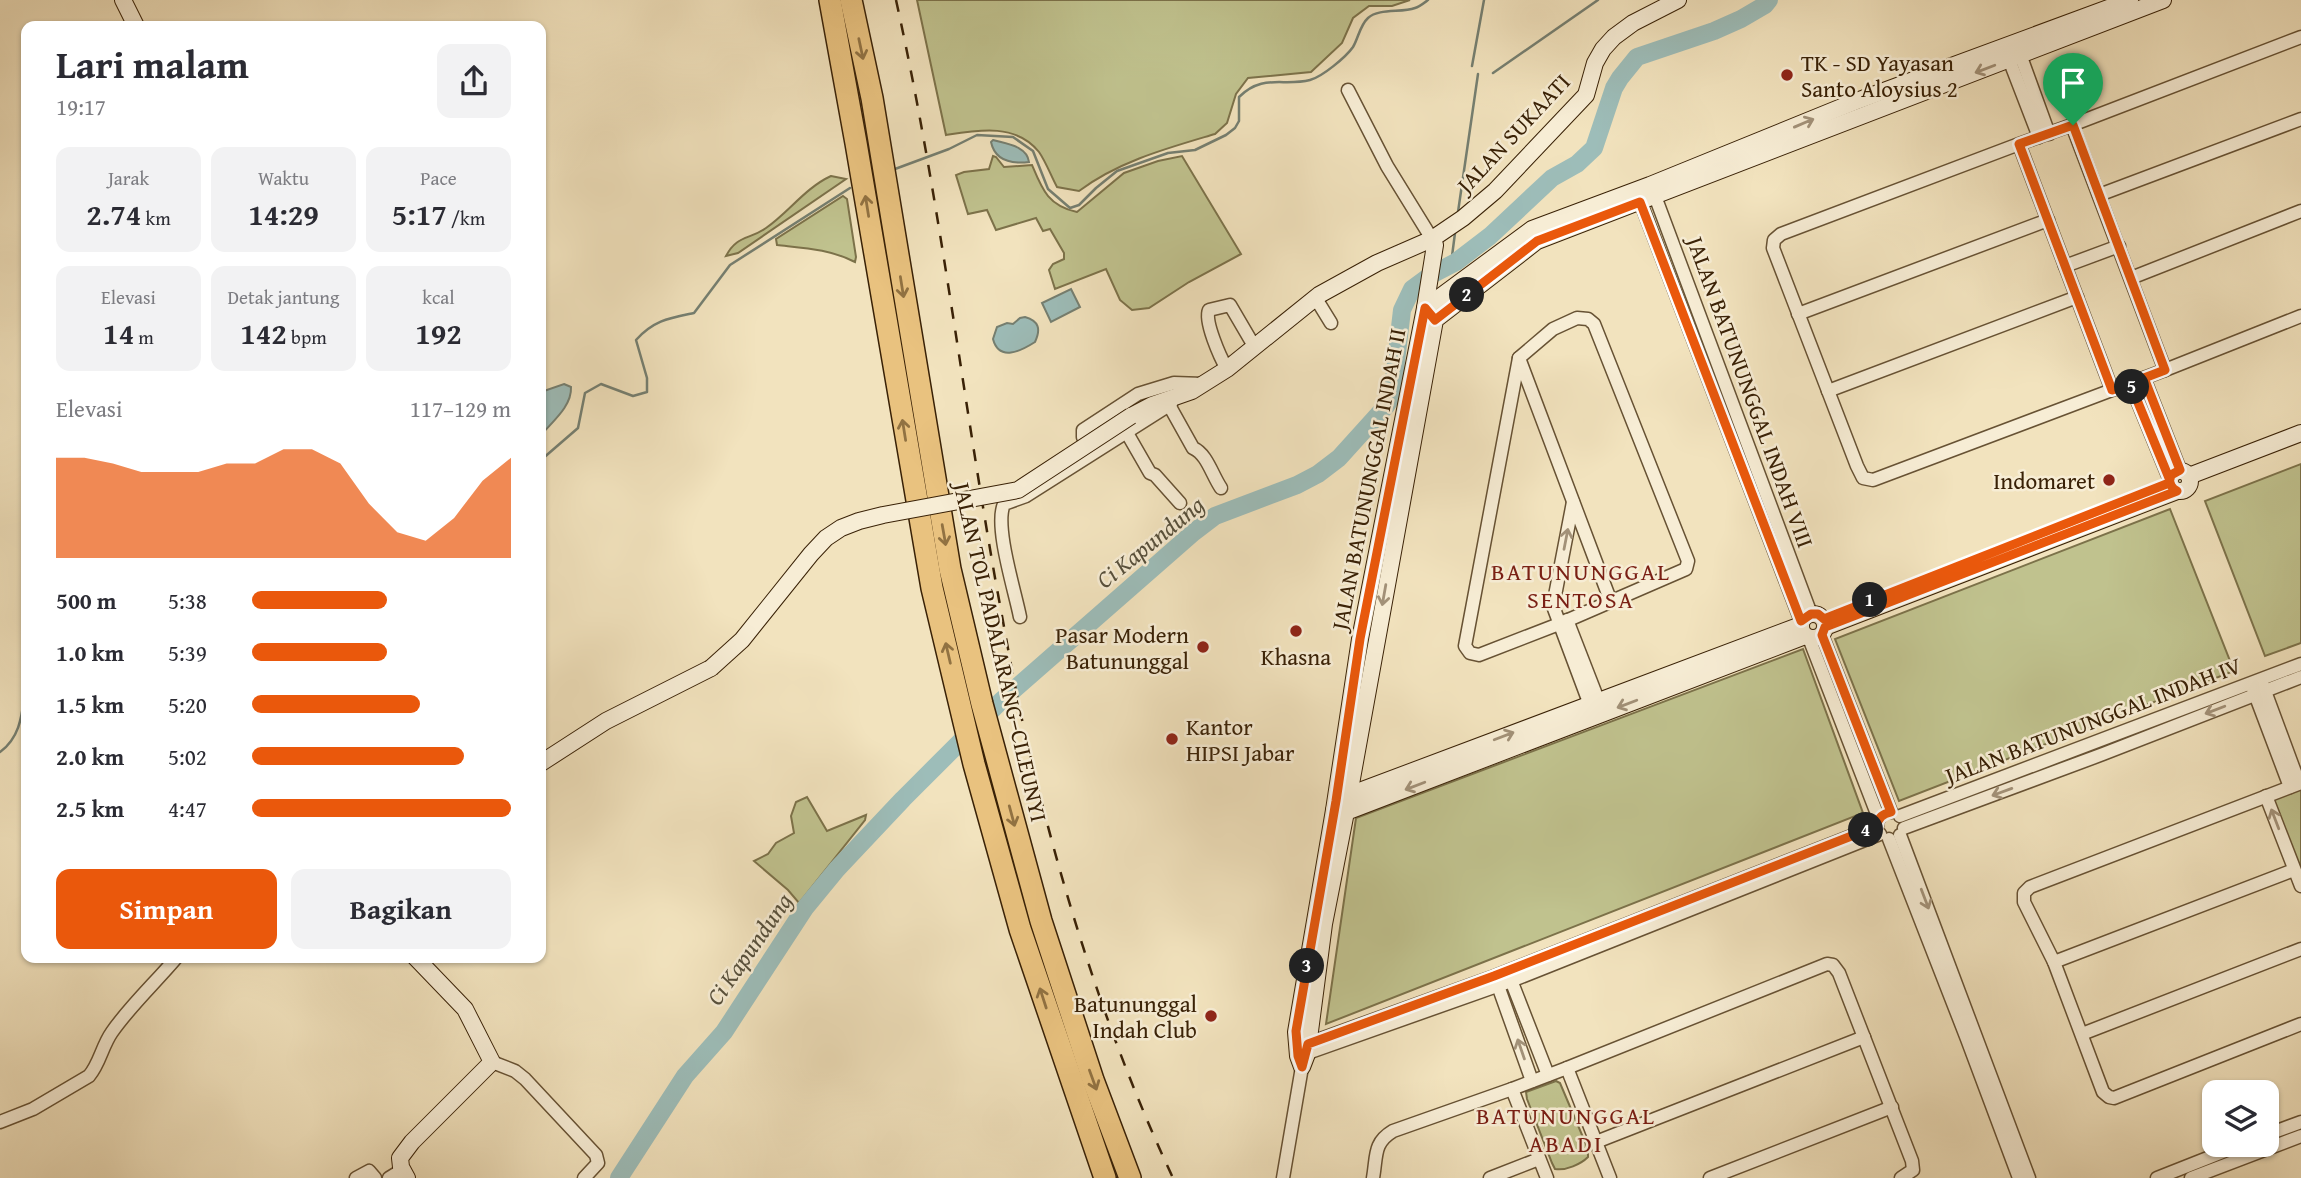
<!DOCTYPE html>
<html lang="id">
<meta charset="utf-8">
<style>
body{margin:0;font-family:"Gentium Book Plus",serif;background:#f2f2f3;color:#2b2b33;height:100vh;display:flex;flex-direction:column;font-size:26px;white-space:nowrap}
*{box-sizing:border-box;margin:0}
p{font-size:23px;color:#7c7c81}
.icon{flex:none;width:38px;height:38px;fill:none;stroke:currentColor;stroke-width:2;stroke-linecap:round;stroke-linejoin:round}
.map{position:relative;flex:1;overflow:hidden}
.details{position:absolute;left:21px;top:21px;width:525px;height:942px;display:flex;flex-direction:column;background:#fff;border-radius:14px;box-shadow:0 2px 5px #0004}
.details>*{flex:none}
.buttons{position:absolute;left:2202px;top:1080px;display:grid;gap:14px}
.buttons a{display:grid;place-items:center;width:77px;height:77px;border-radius:14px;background:#fff;box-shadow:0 2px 5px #0004;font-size:35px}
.pin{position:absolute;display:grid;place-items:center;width:60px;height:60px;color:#fff;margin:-72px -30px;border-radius:50% 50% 50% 0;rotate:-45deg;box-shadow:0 0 7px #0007}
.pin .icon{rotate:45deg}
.km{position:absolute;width:35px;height:35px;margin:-18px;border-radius:50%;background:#222;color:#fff;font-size:19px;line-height:35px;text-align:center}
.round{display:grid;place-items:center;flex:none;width:74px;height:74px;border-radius:14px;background:#f2f2f3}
.overview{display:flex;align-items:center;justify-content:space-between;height:119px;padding:0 35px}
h1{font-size:38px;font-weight:600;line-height:52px}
.figures{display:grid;grid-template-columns:repeat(3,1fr);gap:10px;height:119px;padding:7px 35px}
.figures div{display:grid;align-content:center;border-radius:14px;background:#f2f2f3;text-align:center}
.figures b{font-size:30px;font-weight:600}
.figures small{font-size:19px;font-weight:400}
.figures p{font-size:19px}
.chart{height:196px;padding:14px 35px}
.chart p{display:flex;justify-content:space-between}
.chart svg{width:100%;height:126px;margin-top:7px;fill:#ea580c;opacity:.7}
.primary-button{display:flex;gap:14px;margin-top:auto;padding:14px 35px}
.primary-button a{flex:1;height:80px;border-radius:14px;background:#ea580c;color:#fff;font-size:28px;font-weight:600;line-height:80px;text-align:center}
.primary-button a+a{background:#f2f2f3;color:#2b2b33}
ul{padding:0 35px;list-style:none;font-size:23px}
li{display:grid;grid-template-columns:112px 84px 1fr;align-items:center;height:52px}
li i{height:18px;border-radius:9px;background:#ea580c}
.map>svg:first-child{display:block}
.green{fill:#c0c28e;stroke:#7c724a;stroke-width:2}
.water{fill:#9dbdb9;stroke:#757f71;stroke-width:2}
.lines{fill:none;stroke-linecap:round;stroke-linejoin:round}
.stream{stroke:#757f71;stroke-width:2.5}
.river{stroke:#9dbdb9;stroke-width:18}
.street-casing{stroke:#675234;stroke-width:15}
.secondary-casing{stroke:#392106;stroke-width:18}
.highway-casing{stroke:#392106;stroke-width:24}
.street{stroke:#f7edd5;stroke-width:12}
.secondary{stroke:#f7edd5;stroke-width:16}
.highway{stroke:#e9c27f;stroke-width:21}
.rail{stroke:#392106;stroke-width:2.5;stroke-dasharray:12 12;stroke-linecap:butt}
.secondary-bridge-casing{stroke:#392106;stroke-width:18;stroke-linecap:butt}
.secondary-bridge{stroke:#f7edd5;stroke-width:16}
.oneway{stroke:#917242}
.oneway2{stroke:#a29178}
.route-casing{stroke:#fff;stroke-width:14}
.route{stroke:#ea580c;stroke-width:9}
.poi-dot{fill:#8f2418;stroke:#f7edd5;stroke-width:2.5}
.labels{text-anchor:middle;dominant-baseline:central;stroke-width:5;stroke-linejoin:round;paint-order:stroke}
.poi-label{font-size:23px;fill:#392106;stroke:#f7edd5;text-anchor:end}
.street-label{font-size:23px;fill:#392106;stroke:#f7edd5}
.water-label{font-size:24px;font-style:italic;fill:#57503c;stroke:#f7edd5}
.neighbourhood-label{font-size:24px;letter-spacing:2px;fill:#7a1f14;stroke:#f7edd5}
</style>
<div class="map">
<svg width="2301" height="1178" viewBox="0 0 2301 1178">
<rect width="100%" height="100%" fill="#f2e3be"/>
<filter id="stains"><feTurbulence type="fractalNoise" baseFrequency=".00286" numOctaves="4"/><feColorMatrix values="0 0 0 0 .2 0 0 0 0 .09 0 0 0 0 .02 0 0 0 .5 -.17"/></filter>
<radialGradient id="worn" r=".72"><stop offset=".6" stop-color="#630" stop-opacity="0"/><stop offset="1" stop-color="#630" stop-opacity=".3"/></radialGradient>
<g class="green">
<path d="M917 0H1410L1392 6H1369L1353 18 1342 43 1311 72 1248 78 1236 94 1227 123 1215 134C1168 148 1119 161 1079 191L1057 187C1051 176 1046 162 1039 152 1016 123 978 130 946 135Z"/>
<path d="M993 156 996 157 1004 167 1032 165C1042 189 1048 206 1077 212L1124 173 1158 161 1182 156 1241 254 1189 282 1149 308 1132 310 1120 300 1106 269 1055 289 1049 270 1053 264 1064 259V253L1050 229 1043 231 1036 218 996 230 987 210 968 214 956 175 964 172 989 169Z"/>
<path d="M831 176 846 179 738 253 726 256C737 235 749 240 766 228 789 212 805 188 831 176Z"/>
<path d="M843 196 847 199 856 257 855 262C830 249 804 248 777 245L776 239Z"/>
<path d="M2301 464V643L2265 656 2205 501Z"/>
<path d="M2170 509 2234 671 1899 801 1835 639Z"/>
<path d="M1803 649 1863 813 1326 1024 1356 818Z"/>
<path d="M2301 784V881L2268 797Z"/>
<path d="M807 797 827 831 866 815 865 820 799 903 788 890 754 861 768 854 776 843 794 833 791 816 796 802Z"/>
<path d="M1556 1081 1560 1083 1588 1149V1157C1581 1164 1566 1171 1555 1169L1552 1163 1527 1099 1526 1092Z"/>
</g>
<g class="water">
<path d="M993 140C1007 144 1027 146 1029 162 1012 164 995 161 991 142Z"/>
<path d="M1071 289 1080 307 1051 322 1042 303Z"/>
<path d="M1025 317C1039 321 1041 329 1035 342 1021 351 999 362 993 339L997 327 1007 323 1013 324 1020 318Z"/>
<path d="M564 384 571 387C572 406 553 421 541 435V392Z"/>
</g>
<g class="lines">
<g class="stream">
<path d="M1472 66 1484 0"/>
<path d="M1493 73 1598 0"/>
<path d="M895 169 949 149 977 135 1013 137 1033 151 1048 189 1070 208 1079 205 1096 188 1117 171 1168 153 1195 150 1226 135 1235 128 1239 121V97C1263 73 1283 87 1310 80 1322 77 1346 57 1353 47 1358 39 1360 25 1368 18 1379 8 1401 13 1415 8 1419 7 1424 3 1428 0"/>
<path d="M1458 212 1478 74"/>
<path d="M1451 264 1455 233"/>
<path d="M541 460 578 428 585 393 601 384 633 396 647 392V378L636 340C654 320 670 318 694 313L730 265 850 188"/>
<path d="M0 752C22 736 22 711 26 686"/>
</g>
<path class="river" d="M619 1178 685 1076 724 1032 805 908 837 869 903 799 1001 701 1194 532 1215 516 1297 485 1318 474 1339 458 1386 406 1392 396 1402 310 1412 289 1431 275 1456 262 1490 236 1552 178 1577 164 1594 148 1614 88 1620 78 1637 57 1714 31 1741 19 1765 5 1769 0"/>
<defs>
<g id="street">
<path d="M2017 46 2049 134"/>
<path d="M2007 54 2039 137"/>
<path d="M1348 90 1387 166 1432 239"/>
<path d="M2072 125 2301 37"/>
<path d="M2019 144 2112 390 2165 370 2072 125 2019 144 1781 234 1774 240 1773 248 1857 466 1863 478 1873 480 2112 390"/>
<path d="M1652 188 1811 614"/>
<path d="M1637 193 1801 621"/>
<path d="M2099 195 2301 119"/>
<path d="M2065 266 2119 246"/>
<path d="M2131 278 2301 211"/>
<path d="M1315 297 1331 323"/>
<path d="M1798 314 2048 220"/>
<path d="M1577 318 1588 319 1594 324 1688 561 1686 569 1559 624 1479 655 1470 653 1465 646 1519 358 1553 329Z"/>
<path d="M1519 358 1611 602"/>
<path d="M1227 369C1220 357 1204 321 1209 310L1230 305 1254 346"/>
<path d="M2165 370 2301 316"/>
<path d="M2144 378 2180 470"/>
<path d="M2130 383 2169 478"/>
<path d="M1828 391 2077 297"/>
<path d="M1169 405 1193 448C1207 454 1212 475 1221 488"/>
<path d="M1127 433 1150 473 1155 475 1180 503"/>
<path d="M1090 453 1083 437V430L1138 394 1174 383 1203 384"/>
<path d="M1573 502 1553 606 1593 713"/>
<path d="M1020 617C1015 591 994 526 1004 504L1026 496 1171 404"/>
<path d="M1567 620 1602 710"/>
<path d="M1822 635 1891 812"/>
<path d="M1809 638 1879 819"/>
<path d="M2262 683 2299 783"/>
<path d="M2253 689 2290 787"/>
<path d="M2301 783 2030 887 2024 893V902L2054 962 2103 1092 2109 1097 2114 1098 2301 1024"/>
<path d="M2266 796 2301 886"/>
<path d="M1900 816 2301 664"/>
<path d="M1904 828 2103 754 2301 677"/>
<path d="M1900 835 2029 1178"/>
<path d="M1889 839 1967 1039 2019 1178"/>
<path d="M2054 962 2294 870"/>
<path d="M1509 975 1548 1075"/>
<path d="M1496 980 1532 1081"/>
<path d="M2082 1034 2301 949"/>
<path d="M1301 1046 1495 976 1877 826"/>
<path d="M1302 1055 1511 981 1880 834"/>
<path d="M492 1062 515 1071 525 1079 596 1155 598 1163 584 1178"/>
<path d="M1567 1068 1827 964 1833 965 1839 973 1912 1161 1913 1170 1901 1178"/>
<path d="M0 1122 33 1109 89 1076C100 1063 102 1046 112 1032 130 1006 156 982 177 957"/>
<path d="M2266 1135 2301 1122"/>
<path d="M1596 1142 1864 1037"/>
<path d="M356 1178 369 1171 375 1178"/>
<path d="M389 1178 402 1170"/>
<path d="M1283 1178 1302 1067"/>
<path d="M1373 1178C1377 1156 1373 1143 1393 1131L1512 1089"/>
<path d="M1490 1178 1539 1159"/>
<path d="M1547 1178 1512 1089 1567 1068 1610 1178"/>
<path d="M1710 1178 1892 1107"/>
<path d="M2157 1178 2243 1144"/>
<path d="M2191 1178 2301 1136"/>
</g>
<g id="secondary">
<path d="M123 0 136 26"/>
<path d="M1428 311 1425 308 1435 245 1432 239"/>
<path d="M1131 416 1152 405 1192 391 1227 369 1319 295 1377 263 1432 239 1463 218 1495 191 1586 95 1595 63 1603 49 1614 37 1633 23 1678 0"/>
<circle cx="2180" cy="481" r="10"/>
<path d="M2189 476 2301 433"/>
<circle cx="1813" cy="626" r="12"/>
<path d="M1825 627 2177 491"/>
<path d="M541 763 606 721 711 668"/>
<path d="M1349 795 1435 320 1537 241 2163 0"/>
<path d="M1349 795 1801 625"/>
<path d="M1336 801 1349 795 1346 812 1334 810 1360 639 1425 308 1532 229 1650 185 1854 102 2130 0"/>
<path d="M1334 810 1296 1032 1298 1056 1302 1067 1307 1054 1324 924 1346 812 1805 636"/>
<path d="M407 1178 401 1167 400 1158 412 1142 492 1062 465 1009 415 957"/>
</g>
<g id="highway">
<path d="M830 0 856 143 932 588 974 764 1020 929 1105 1178"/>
<path d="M851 0 872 98 950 569 982 704 1041 921 1093 1080 1130 1178"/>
</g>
</defs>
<use href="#street" class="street-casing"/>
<use href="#secondary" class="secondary-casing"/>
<use href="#highway" class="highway-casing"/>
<use href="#street" class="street"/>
<use href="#secondary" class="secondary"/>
<use href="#highway" class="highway"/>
<path class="rail" d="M896 0C939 194 962 393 997 589 1005 631 1012 673 1021 715 1056 873 1104 1031 1173 1178"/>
<defs>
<path id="secondary-bridge" d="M711 668 742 640 811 554 826 538 841 528 859 521 883 515 1018 490 1131 416"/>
</defs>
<use href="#secondary-bridge" class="secondary-bridge-casing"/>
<use href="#secondary-bridge" class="secondary-bridge"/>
</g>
<defs><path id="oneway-shaft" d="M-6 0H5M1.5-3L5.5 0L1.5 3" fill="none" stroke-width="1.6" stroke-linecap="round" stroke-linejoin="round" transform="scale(1.75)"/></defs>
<g class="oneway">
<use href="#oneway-shaft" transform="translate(861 49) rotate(78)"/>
<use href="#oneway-shaft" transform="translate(867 206) rotate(-99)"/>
<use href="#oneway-shaft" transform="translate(902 287) rotate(81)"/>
<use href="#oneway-shaft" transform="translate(904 430) rotate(-99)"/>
<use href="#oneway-shaft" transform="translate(944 535) rotate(80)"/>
<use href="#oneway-shaft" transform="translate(948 653) rotate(-103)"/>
<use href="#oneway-shaft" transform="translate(1012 816) rotate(75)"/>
<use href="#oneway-shaft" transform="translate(1043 998) rotate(-108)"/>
<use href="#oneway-shaft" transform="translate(1093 1080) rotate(70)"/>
</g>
<g class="oneway2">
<use href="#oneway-shaft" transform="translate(1985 69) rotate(159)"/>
<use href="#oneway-shaft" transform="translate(1804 123) rotate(-23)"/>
<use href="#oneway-shaft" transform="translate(1566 539) rotate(-79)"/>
<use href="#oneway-shaft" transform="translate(1384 595) rotate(100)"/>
<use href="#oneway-shaft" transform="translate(1627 704) rotate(159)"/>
<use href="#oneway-shaft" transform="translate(2215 710) rotate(159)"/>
<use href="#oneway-shaft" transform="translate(1504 736) rotate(-21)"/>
<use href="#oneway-shaft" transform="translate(1415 786) rotate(159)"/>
<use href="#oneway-shaft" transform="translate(2002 792) rotate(160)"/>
<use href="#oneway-shaft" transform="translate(2275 819) rotate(-111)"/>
<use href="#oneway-shaft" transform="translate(1925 899) rotate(69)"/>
<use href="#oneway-shaft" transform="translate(1521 1049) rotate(-109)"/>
</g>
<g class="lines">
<defs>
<path id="route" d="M2073 125 2165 370 2144 378 2180 470 2171 475 2169 483 1824 619 1818 614H1811L1801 621 1640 202 1537 241 1435 320 1425 308 1360 639 1336 801 1296 1031 1298 1056 1302 1067 1308 1044 1494 976 1877 826C1878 817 1883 814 1891 812L1822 635 1825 627 2177 491C2171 488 2170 484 2169 478L2130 383 2112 390 2019 144 2073 125"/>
</defs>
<use href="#route" class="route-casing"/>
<use href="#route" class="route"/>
</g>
<g class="poi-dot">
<circle cx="1787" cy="75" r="7"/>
<circle cx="2109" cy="480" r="7"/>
<circle cx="1296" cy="631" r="7"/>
<circle cx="1203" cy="647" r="7"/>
<circle cx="1172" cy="739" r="7"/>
<circle cx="1211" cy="1016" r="7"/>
</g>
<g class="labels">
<g class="poi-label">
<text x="1801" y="62" text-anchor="start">TK - SD Yayasan<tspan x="1801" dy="26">Santo Aloysius 2</tspan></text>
<text x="2095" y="480">Indomaret</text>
<text x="1189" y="634">Pasar Modern<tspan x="1189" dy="26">Batununggal</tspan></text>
<text x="1296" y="656" text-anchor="middle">Khasna</text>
<text x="1186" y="726" text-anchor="start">Kantor<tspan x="1186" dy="26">HIPSI Jabar</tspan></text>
<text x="1197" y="1003">Batununggal<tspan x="1197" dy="26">Indah Club</tspan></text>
</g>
<g class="street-label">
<text transform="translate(1513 133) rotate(-47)">JALAN SUKAATI</text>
<text transform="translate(1751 392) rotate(70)">JALAN BATUNUNGGAL INDAH VIII</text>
<text transform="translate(1368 479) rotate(-79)">JALAN BATUNUNGGAL INDAH II</text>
<text transform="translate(1001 652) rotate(77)">JALAN TOL PADALARANG–CILEUNYI</text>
<text transform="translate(2093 720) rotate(-21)">JALAN BATUNUNGGAL INDAH IV</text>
</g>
<g class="water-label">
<text transform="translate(1150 542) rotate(-39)">Ci Kapundung</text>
<text transform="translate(749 949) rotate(-55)">Ci Kapundung</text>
</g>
<g class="neighbourhood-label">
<text x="1581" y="571">BATUNUNGGAL<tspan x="1581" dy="28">SENTOSA</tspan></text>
<text x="1566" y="1115">BATUNUNGGAL<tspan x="1566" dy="28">ABADI</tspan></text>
</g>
</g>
<rect width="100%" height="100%" filter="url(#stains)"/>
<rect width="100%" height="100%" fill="url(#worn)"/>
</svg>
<div class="buttons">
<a><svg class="icon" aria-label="layers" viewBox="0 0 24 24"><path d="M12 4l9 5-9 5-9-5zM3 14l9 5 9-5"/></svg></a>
</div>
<div class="pin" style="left:2073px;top:125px;background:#1e9e55"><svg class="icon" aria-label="arrive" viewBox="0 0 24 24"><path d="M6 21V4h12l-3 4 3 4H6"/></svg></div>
<b class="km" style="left:1870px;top:600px">1</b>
<b class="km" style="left:1467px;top:295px">2</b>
<b class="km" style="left:1307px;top:966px">3</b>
<b class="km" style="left:1866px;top:830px">4</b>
<b class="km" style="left:2132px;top:387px">5</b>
<section class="details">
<div class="overview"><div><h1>Lari malam</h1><p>19:17</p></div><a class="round"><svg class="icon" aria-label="share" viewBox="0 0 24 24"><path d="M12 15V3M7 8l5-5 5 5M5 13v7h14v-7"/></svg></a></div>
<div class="figures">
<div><p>Jarak</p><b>2.74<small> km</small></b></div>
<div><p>Waktu</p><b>14:29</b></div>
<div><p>Pace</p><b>5:17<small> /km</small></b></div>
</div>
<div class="figures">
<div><p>Elevasi</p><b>14<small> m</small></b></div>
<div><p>Detak jantung</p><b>142<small> bpm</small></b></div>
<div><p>kcal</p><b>192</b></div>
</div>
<div class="chart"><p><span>Elevasi</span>117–129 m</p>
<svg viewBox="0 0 160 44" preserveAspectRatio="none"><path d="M0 44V9L10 9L20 11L30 14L40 14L50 14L60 11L70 11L80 6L90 6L100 11L110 25L120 35L130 38L140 30L150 17L160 9V44z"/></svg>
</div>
<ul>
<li><b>500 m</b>5:38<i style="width:52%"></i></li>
<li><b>1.0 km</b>5:39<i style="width:52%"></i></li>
<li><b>1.5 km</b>5:20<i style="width:65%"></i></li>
<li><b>2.0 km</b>5:02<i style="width:82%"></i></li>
<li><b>2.5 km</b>4:47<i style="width:100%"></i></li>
</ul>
<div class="primary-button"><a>Simpan</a><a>Bagikan</a></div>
</section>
</div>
